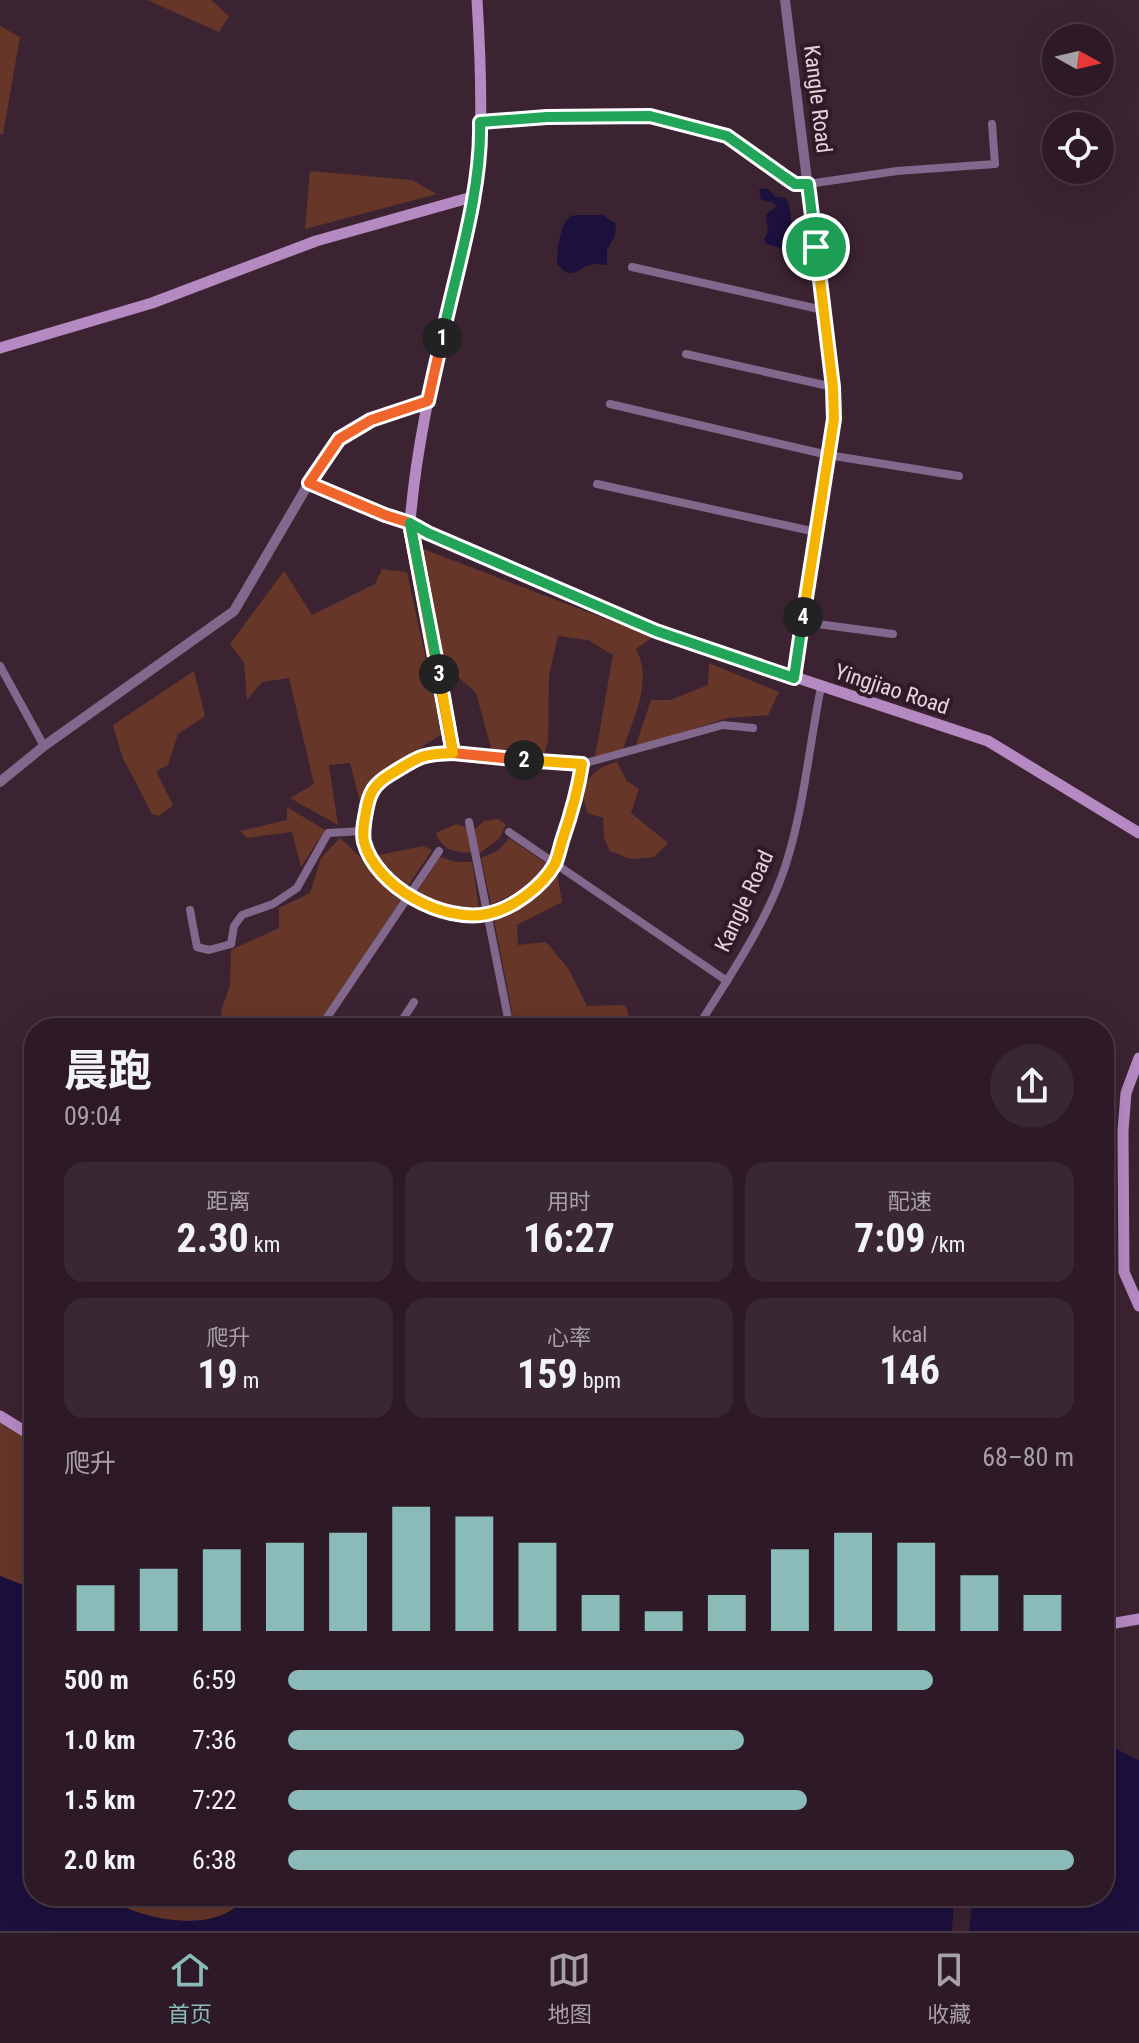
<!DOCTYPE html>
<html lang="zh">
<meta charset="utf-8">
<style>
body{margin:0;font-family:"Roboto Condensed","Noto Sans SC",sans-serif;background:#392732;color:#f1f3f6;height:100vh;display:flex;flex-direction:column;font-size:30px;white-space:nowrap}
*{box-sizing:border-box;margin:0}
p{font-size:26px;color:#a7a1a7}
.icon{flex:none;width:44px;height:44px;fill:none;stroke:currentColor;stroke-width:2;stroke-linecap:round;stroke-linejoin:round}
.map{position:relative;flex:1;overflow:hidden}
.panel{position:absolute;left:24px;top:1018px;width:1090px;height:888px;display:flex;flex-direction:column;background:#2d1a26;border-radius:32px;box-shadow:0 8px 32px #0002,0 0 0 2px #483843}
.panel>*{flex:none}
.needle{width:52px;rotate:98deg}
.fabs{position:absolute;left:1042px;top:24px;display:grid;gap:16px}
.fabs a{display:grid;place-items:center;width:72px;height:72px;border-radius:50%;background:#2d1a26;box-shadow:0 8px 32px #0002,0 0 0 2px #483843;font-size:40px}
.pin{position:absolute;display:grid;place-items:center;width:68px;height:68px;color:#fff;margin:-34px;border:4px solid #fff;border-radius:50%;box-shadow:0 2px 8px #0007}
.km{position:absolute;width:40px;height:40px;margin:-20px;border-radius:50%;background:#222;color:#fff;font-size:22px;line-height:40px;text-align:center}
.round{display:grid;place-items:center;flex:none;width:84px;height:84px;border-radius:42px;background:#392732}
.head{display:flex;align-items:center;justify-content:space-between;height:136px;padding:0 40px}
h1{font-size:44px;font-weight:700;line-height:60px}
.stats{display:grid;grid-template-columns:repeat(3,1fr);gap:12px;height:136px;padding:8px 40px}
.stats div{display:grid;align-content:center;border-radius:20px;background:#392732;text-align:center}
.stats b{font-size:40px;font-weight:700}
.stats small{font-size:22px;font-weight:400}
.stats p{font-size:22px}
.chart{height:224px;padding:16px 40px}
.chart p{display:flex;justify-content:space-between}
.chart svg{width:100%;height:144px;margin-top:8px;stroke:#8bbbb9;stroke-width:6}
ul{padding:0 40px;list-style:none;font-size:26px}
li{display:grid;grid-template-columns:128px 96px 1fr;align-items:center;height:60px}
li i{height:20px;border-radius:10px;background:#8bbbb9}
.dock{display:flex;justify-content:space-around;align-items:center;height:112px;border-top:2px solid #483843;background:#2d1a26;font-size:22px;color:#a7a1a7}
.dock a{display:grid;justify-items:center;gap:4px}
.dock .current{color:#8bbbb9}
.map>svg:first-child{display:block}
.green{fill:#663629}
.water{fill:#1c103c}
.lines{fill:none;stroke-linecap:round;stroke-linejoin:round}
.minor{stroke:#83688d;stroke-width:8}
.tertiary{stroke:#83688d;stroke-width:10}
.secondary{stroke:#b58ac3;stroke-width:11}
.split-1-casing{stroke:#fff;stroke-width:16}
.split-2-casing{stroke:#fff;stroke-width:16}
.split-3-casing{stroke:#fff;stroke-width:16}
.split-4-casing{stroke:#fff;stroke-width:16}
.split-5-casing{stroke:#fff;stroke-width:16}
.split-1{stroke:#22a559;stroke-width:10}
.split-2{stroke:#f0652b;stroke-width:10}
.split-3{stroke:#f5b400;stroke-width:10}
.split-4{stroke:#22a559;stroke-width:10}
.split-5{stroke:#f5b400;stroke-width:10}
.labels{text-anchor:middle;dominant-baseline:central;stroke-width:8;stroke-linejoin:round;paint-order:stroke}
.street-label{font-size:22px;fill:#e4d3dc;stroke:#311928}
</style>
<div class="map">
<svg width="1139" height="1931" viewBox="0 0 1139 1931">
<rect width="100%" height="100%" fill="#3c2332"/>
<g class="green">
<path d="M147 0H211L229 16 219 32Z"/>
<path d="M0 26 20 37 3 134H0Z"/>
<path d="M310 171 412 180 437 194 305 229Z"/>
<path d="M421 548 653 637 636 649C653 680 634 717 623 749L595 757 613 655 588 640 558 636 549 675 548 742 542 761 493 755 476 693 441 662Z"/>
<path d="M382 569 407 572 442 734 406 757 366 788 361 805 350 763 329 765 338 825 290 798 314 784 289 678 262 682 247 700 244 663 230 644 284 571 312 615 375 584Z"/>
<path d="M709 663 779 692 768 715 727 718 660 740 636 745 651 700H670L708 685Z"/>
<path d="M194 671 205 716 178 734 168 765 156 771 173 805 159 816 152 814 122 756 113 725Z"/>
<path d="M617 762 627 781 639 789 631 813 668 843 654 857 631 859 610 851 604 838 603 818 588 813C575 786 592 768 617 762Z"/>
<path d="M287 807 325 830 301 867 292 832 247 838 240 831 287 820Z"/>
<path d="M498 819 506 824 500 838 480 853C460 852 443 854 436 833L456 824 474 830 484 821Z"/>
<path d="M340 838 403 897 317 1028H223L221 1011 230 985 231 950 279 928V908L310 893 321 858Z"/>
<path d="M509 838 550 866 531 885 491 905 481 858 498 851Z"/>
<path d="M423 846 432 850 408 886 389 874 378 855Z"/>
<path d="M440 857 456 862H472L479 908 439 907 415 895Z"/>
<path d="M557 873 562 902 517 925 518 945 546 942 568 968 587 1006 625 1005 630 1018 622 1028H515L494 920 531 900Z"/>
<path d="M0 1416 34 1437V1589L5 1580 0 1575Z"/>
<path d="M120 1896H245C225 1931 159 1924 122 1906Z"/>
</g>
<g class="water">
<path d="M766 188C780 198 766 195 786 198L789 204 795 249 788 250 766 244 764 239 768 232 766 214 777 206 772 202 761 200 759 190Z"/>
<path d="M578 215H603L616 224 615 235 607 250V265C602 265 597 263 593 264 577 267 573 283 557 264 557 249 560 226 570 216Z"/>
<path d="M0 1576 34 1589V1896H120L122 1906C159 1924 225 1931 245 1896H954L952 1931H0Z"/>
<path d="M1104 1743 1139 1760V1931H969L973 1896H1104Z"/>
</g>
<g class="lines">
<g class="minor">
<path d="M480 122 547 117 650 116 727 136 786 178 795 184H808L897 171 995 164 992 124"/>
<path d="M632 267 823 310"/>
<path d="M686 354 833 387"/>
<path d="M610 404 828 455 959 476"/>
<path d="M597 484 816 532"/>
<path d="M410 523 453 753"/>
<path d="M802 622 893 634"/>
<path d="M0 666 44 746"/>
<path d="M582 764 576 799 555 864 532 891 487 914 441 911 399 891 380 872 364 844 363 831 369 792 380 781 424 754 453 753 582 764 723 725 753 728"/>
<path d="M469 822 510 1028"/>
<path d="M509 832 727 981"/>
<path d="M190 910 197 947 209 950 231 944 234 926 242 915 273 904 297 888 328 833 363 831"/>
<path d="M320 1028 439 851"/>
<path d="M397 1028 414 1002"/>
<path d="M697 1028C728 979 767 922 785 867 804 809 809 746 821 687"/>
</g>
<g class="tertiary">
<path d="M785 0 833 393 834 419 794 678"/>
<path d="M309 483 385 515 410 523"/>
<path d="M0 782 44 746 234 611 309 483 339 439 371 420 428 401"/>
</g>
<g class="secondary">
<path d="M477 0C480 48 482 98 480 146 479 184 467 223 459 260 440 346 417 434 410 523L428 533 656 631 988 741 1139 833"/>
<path d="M0 348 152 303 316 241 472 197"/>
<path d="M1139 1058 1126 1093 1123 1131 1124 1272 1139 1306"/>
<path d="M0 1416 34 1437"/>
<path d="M1104 1625 1139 1619"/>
</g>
</g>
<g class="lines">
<defs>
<path id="split-1" d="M442 338C456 271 482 191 480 122L547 117 650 116 727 136 786 178 795 184H808L816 247"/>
<path id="split-2" d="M442 338 428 401 371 420 339 439 309 483 385 515 410 523 453 753 524 760"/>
<path id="split-3" d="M439 674 453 753C420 754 419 757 391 774 374 784 369 793 366 812 364 822 362 832 364 842 376 887 443 923 487 914 512 909 542 887 555 864 558 857 560 848 562 841 571 815 578 791 582 764L524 760"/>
<path id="split-4" d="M439 674 410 523 428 533 656 631 794 678 803 617"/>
<path id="split-5" d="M803 617 834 419 833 387 816 247"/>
</defs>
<use href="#split-1" class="split-1-casing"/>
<use href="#split-2" class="split-2-casing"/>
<use href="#split-3" class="split-3-casing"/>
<use href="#split-4" class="split-4-casing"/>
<use href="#split-5" class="split-5-casing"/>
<use href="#split-1" class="split-1"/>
<use href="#split-2" class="split-2"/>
<use href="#split-3" class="split-3"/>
<use href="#split-4" class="split-4"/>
<use href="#split-5" class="split-5"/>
</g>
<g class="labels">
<g class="street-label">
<text transform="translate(818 99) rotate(83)">Kangle Road</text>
<text transform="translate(892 689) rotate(18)">Yingjiao Road</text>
<text transform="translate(744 901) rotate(-65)">Kangle Road</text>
</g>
</g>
</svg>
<div class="fabs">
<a><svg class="needle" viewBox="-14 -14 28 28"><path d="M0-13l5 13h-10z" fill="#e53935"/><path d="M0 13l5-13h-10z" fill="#a7a1a7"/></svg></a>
<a><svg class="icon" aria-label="locate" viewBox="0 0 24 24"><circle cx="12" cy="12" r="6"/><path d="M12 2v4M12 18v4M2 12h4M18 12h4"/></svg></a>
</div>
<div class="pin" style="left:816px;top:247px;background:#1e9e55"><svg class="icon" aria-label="arrive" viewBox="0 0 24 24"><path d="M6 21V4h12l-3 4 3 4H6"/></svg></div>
<b class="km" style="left:442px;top:338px">1</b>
<b class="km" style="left:524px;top:760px">2</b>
<b class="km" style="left:439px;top:674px">3</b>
<b class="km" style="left:803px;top:617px">4</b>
<section class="panel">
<div class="head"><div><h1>晨跑</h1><p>09:04</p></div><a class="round"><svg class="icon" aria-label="share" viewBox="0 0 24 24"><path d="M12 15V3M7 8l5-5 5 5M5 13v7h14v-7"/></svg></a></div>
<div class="stats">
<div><p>距离</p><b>2.30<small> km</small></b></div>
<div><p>用时</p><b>16:27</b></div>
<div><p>配速</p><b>7:09<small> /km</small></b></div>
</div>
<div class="stats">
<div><p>爬升</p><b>19<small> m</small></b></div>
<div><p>心率</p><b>159<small> bpm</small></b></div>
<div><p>kcal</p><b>146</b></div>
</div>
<div class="chart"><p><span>爬升</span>68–80 m</p>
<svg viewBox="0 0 160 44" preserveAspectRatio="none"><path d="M5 44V30M15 44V25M25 44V19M35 44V17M45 44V14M55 44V6M65 44V9M75 44V17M85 44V33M95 44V38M105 44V33M115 44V19M125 44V14M135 44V17M145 44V27M155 44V33"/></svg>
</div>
<ul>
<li><b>500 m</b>6:59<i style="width:82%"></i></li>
<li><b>1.0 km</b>7:36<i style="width:58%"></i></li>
<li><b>1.5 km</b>7:22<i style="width:66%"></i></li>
<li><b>2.0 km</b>6:38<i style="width:100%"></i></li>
</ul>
</section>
</div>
<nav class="dock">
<a class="current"><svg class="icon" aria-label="home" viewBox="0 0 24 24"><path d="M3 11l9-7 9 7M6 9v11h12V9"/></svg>首页</a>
<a><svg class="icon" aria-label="map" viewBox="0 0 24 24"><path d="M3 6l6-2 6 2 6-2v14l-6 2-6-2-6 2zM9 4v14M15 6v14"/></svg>地图</a>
<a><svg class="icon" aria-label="saved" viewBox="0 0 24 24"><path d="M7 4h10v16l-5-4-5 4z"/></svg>收藏</a>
</nav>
